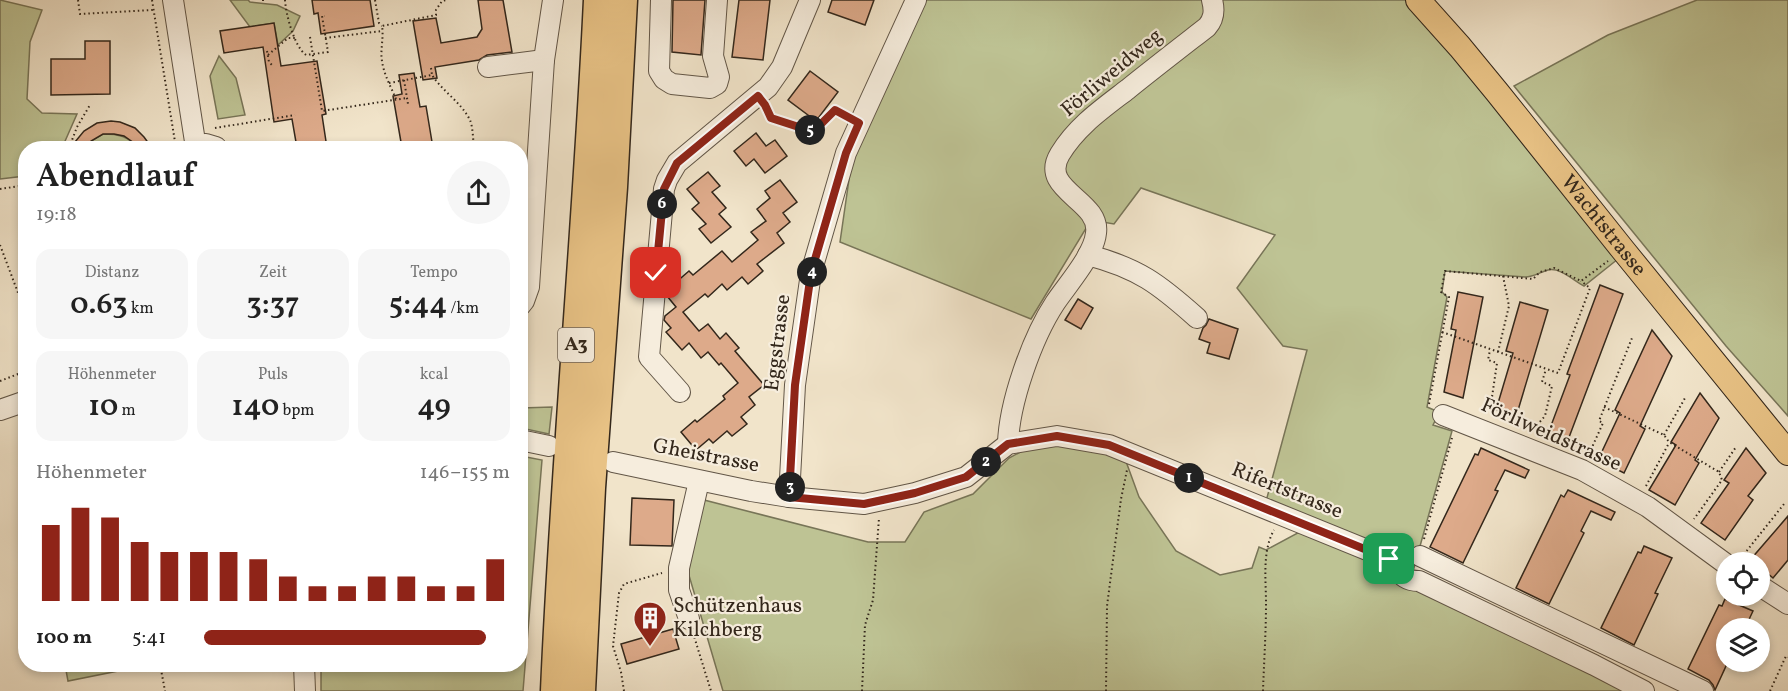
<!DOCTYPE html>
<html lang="de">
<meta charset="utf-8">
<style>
body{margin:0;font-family:Vollkorn,serif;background:#f6f6f6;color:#222;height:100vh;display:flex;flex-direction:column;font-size:22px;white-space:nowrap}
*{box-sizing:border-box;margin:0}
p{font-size:20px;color:#767676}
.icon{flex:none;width:33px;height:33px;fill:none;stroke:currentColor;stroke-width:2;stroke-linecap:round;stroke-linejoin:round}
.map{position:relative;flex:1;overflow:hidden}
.details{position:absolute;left:18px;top:141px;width:510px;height:531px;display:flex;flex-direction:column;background:#fff;border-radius:24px;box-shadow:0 3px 9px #0003}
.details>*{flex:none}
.controls{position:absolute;left:1716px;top:552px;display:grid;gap:12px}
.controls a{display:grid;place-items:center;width:54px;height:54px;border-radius:50%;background:#fff;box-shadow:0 3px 9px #0003;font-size:30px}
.pin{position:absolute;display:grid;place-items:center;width:51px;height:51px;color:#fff;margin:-26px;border-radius:12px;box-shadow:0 3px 9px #0006}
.km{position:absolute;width:30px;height:30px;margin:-15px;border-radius:50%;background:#222;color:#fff;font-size:16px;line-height:30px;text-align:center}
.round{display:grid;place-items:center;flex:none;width:63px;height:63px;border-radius:32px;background:#f6f6f6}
.overview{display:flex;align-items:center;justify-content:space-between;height:102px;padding:0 18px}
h1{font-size:33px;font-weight:600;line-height:45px}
.metrics{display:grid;grid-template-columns:repeat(3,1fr);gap:9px;height:102px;padding:6px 18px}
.metrics div{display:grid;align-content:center;border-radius:15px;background:#f6f6f6;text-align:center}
.metrics b{font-size:30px;font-weight:600}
.metrics small{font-size:16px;font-weight:400}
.metrics p{font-size:16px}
.chart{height:168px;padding:12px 18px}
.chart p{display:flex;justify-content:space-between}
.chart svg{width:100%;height:108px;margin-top:6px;stroke:#8f2418;stroke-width:6}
ul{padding:0 18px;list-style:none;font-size:20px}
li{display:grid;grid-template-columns:96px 72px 1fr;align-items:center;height:45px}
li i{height:15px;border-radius:8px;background:#8f2418}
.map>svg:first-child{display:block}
.green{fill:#bec394;stroke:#787558;stroke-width:1.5}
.building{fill:#ddaa8a;stroke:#33271b;stroke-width:1.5}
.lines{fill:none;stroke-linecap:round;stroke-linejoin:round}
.minor-casing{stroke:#625647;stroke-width:22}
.major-casing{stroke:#33271b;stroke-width:26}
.highway-casing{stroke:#33271b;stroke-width:31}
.path{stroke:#33271b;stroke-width:2;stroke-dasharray:1.5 3;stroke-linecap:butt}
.minor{stroke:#f6eddd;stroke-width:20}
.major{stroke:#e8c285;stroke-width:24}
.highway{stroke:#e8c285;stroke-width:28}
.route-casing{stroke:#fff;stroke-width:12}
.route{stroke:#8f2418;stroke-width:8}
.labels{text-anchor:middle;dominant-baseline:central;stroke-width:4.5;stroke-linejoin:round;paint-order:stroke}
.shield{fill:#f6eddd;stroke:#6e6255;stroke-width:1.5}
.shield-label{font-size:20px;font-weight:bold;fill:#33271b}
.street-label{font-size:21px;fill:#33271b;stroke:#f6eddd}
.poi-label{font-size:21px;fill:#33271b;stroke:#f6eddd;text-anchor:start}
</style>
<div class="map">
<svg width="1788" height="691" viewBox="0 0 1788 691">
<rect width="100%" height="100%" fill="#f1e4ca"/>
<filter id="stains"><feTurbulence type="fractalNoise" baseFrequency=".00333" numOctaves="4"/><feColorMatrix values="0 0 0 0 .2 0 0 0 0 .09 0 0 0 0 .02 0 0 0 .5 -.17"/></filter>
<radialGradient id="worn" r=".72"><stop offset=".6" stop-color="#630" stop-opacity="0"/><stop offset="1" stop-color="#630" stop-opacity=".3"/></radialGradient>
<g class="green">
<path d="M0 0 42 10 30 42 27 99 42 113 77 114 62 148H26L25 176 0 179Z"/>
<path d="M230 0H248L250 2 277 5 300 16 293 31 278 45 274 23 250 27Z"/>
<path d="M923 0H1406L1409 2 1618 259 1584 286C1574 281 1560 267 1548 270 1540 272 1534 277 1525 277L1445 271 1442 292 1447 297 1427 407 1441 413 1438 421H1435L1433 425 1452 431 1412 575 1265 505 1307 350 1283 346 1237 288 1275 235 1141 188 1114 224 1091 220 1031 319 840 242 858 117Z"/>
<path d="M1697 0H1788V416L1726 346 1514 86 1608 35Z"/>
<path d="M219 56 236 78 245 115 218 119 210 76Z"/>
<path d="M103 134C117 134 130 136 137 148H86L91 141Z"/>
<path d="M552 407 549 434 521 428V408Z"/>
<path d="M1056 442 1124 456 1139 497 1176 551 1220 575 1252 568 1259 547 1266 550 1305 529 1330 538 1512 635 1625 691H723L688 572 704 500 868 542H905L924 512 973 494 1009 458 1028 448Z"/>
<path d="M521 456 542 460 523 691H321V665L520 664Z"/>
<path d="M153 664 68 681 65 665V664Z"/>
</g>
<g class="building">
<path d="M312 0H370L374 26 321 34 318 13 314 14Z"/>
<path d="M478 0H503L512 52 487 55 479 60 435 67 437 78 423 80 413 21 436 18 441 43 477 37 482 29Z"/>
<path d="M673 0H705L701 55 672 52Z"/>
<path d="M739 0H770L763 60 732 57Z"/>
<path d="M832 0H874L865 25 828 12Z"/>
<path d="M274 23 281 66 317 61 326 114 322 115 327 148H297L292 119 274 122 263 47 224 53 220 31Z"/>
<path d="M85 41H110V94L51 95V59H85Z"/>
<path d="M810 71 838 92 816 121 788 100Z"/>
<path d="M414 73 420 107 426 106 433 148H402L393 96 402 94 399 75Z"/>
<path d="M111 121 120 122 135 128 144 137 152 148H137L134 143 124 136 114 134H103L91 141 86 148H70L84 131 97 123Z"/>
<path d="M756 133 766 146 775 140 787 156 765 173 754 159 746 166 734 151Z"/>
<path d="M708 172 720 186 712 192 726 208 719 214 731 227 711 243 699 229 706 224 692 209 699 203 687 189Z"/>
<path d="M780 180 797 202 783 213 790 222 777 233 784 243 757 264 763 271 748 284 742 277 727 290 722 284 708 297 705 294 683 312 699 331 708 324 720 339 726 333 739 348 735 351 764 385 749 397 755 405 741 417 747 424 732 436 727 431 713 443 709 439 696 450 681 432 695 420 697 422 725 399 723 396 738 383 721 363 719 365 708 352 701 358 689 343 682 350 666 332 671 328 664 320 665 316 676 307 667 296V290L689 271 693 275 722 251 732 262 758 240 751 232 766 221 757 209 770 198 765 191Z"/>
<path d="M1600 285 1623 294 1568 440 1549 431 1570 375 1567 374Z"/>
<path d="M1458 292 1483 297 1463 398 1444 392 1456 330 1451 329Z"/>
<path d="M1078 299 1093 308 1081 329 1065 320Z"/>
<path d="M1520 302 1548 310 1516 417 1496 410 1513 353 1506 351Z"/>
<path d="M1209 319 1238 329 1229 359 1207 353 1210 343 1199 339 1203 328 1206 325Z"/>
<path d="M1652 330 1672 356 1640 426 1645 429 1624 473 1598 460 1620 413 1615 410Z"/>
<path d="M1700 393 1719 418 1695 460 1699 463 1675 505 1649 490 1676 445 1671 442Z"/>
<path d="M1481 448 1529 470 1525 478 1505 470 1495 490 1498 491 1463 563 1430 547 1475 454 1478 455Z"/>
<path d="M1746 448 1766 473 1748 496 1753 500 1725 540 1701 523 1729 483 1724 480Z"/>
<path d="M1568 490 1615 512 1611 520 1591 511 1581 531 1584 533 1549 604 1516 588 1561 495 1564 497Z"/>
<path d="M632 498 674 500 672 546 630 545Z"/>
<path d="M1788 516V560L1773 578 1760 567V562H1755L1751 559Z"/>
<path d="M1644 546 1672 558 1655 593 1658 594 1634 645 1601 628 1638 552 1641 553Z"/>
<path d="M1725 599 1753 611 1745 628H1726V666L1715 690 1713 685 1709 680 1688 669 1719 605 1722 606Z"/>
<path d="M673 629 679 649 627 664 621 644Z"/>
</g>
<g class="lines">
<defs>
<g id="minor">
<path d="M173 0 196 148"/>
<path d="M661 0 659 71 664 79 672 84 710 88 717 84 719 77 713 56 717 0"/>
<path d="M488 67 544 60"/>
<path d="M196 145 206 144 216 147V148"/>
<path d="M1088 255C1138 268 1159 284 1197 318"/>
<path d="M520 306 524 301 529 287 544 60 553 0"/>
<path d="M680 392 649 357 664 189 667 180 677 163 768 87 782 67 810 0"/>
<path d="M0 410 26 401"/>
<path d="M1443 415 1582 470 1648 507 1726 564"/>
<path d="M520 440 549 446"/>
<path d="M1008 444C1009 403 1032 338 1055 303 1067 285 1094 255 1096 233 1101 200 1038 190 1060 154 1077 126 1102 109 1128 89 1154 68 1180 48 1207 27 1214 19 1215 11 1212 0"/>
<path d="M613 462 751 491 789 497 864 504 915 493 966 477 1008 444 1057 436 1109 445 1382 556C1401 564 1396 581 1419 581L1594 665 1644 691"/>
<path d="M789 497 795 385 811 273 846 153 916 0"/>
<path d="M1420 556 1703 691"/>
<path d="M1760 586 1788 604"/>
<path d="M689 619 679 590V568L699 481"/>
<path d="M304 664 305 691"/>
</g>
<g id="major">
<path id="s1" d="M1418 0 1460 47 1497 92 1623 250 1788 453"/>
</g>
<g id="highway">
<path d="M555 691C565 460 587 231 598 0"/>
<path d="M581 691 591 488 613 187 623 0"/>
</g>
</defs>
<use href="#minor" class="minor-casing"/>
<use href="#major" class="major-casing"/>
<use href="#highway" class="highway-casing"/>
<g class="path">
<path d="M78 0 80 14 153 10"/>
<path d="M152 0 176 148"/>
<path d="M263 0V1"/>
<path d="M285 0C286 15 294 46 306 55L328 52 322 16H325"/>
<path d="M375 0 379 23 382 26"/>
<path d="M310 37 322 111 407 98"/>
<path d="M325 38 382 31"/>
<path d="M267 51 269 62 273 66"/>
<path d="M268 55 288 38H295"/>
<path d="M431 68 432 75"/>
<path d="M404 80 408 104"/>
<path d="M389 83 432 75C442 91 461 102 470 120 473 127 473 140 474 148"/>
<path d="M396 99C391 87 384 75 382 61 380 50 384 38 382 26L436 15V10L442 1 446 0"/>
<path d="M767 111 771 118 808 130 818 127 835 110 845 116"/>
<path d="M215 128 295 115"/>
<path d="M69 148 77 127 90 105"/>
<path d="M0 189 26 185"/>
<path d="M0 245 26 314"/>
<path d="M1442 332 1558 373 1590 288 1581 281"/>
<path d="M1498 352 1509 306 1503 276"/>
<path d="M0 381 26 371"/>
<path d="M1429 404 1449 297 1441 292 1445 271 1533 279 1540 272 1554 268 1581 281 1608 261"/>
<path d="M1604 407 1664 435 1669 442 1719 472 1722 480 1694 519"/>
<path d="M1483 412 1492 397 1497 363 1488 360 1490 350"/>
<path d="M1531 432 1545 416 1552 386 1542 382 1546 369"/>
<path d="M1664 435 1685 398"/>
<path d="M1589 454 1603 423 1599 421 1632 338"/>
<path d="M1719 472 1736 447"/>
<path d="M1646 486 1669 443"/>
<path d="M1424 539 1452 438"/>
<path d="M1741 558 1784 504"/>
<path d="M693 633 711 691"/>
<path d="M160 664 165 691"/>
<path d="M624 691 621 672 613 646 619 593 624 584 662 573"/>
<path d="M862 691 865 625 873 600 879 518"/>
<path d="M1106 691 1107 606 1121 499 1127 470"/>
<path d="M1263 691C1264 662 1266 632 1266 603 1266 580 1262 551 1274 530"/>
<path d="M1770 691 1786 656 1788 657"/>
</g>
<use href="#minor" class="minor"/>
<use href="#major" class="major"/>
<use href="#highway" class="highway"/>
</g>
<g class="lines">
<defs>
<path id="route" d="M656 273 664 189 677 163 758 96 765 105 771 118 808 130 818 127 835 110 859 123 846 153 811 273 795 385 789 497 864 504 915 493 966 477 1008 444 1057 436 1109 445 1389 559"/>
</defs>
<use href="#route" class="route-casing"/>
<use href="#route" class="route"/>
</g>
<defs>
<symbol id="building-pin" viewBox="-11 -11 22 30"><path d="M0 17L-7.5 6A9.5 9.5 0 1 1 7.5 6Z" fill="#8f2418" stroke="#f6eddd"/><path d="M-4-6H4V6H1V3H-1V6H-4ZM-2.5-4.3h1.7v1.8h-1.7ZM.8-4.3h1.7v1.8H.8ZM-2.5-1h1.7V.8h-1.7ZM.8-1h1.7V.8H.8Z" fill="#fff"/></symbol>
</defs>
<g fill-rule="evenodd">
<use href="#building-pin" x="631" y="599" width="38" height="52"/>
</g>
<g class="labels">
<rect class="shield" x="558" y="328" width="36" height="34" rx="4.5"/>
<g class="shield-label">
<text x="576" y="345">A3</text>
</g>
<g class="street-label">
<text transform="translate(1112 73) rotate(-40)">Förliweidweg</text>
<text stroke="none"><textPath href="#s1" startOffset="292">Wachtstrasse</textPath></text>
<text transform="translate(778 343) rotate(-83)">Eggstrasse</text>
<text transform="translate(1551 435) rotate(24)">Förliweidstrasse</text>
<text transform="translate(706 456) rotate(11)">Gheistrasse</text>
<text transform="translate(1287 491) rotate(22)">Rifertstrasse</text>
</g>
<g class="poi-label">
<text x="673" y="606">Schützenhaus<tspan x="673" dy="24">Kilchberg</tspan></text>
</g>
</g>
<rect width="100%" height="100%" filter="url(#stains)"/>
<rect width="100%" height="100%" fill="url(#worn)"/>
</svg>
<div class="controls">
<a><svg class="icon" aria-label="locate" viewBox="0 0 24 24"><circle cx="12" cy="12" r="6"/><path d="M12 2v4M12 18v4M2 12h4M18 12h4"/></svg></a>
<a><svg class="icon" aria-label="layers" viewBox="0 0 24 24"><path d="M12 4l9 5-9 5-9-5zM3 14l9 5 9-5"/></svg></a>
</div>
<div class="pin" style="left:1389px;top:559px;background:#1e9e55"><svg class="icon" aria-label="arrive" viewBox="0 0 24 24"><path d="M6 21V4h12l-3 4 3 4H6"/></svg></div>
<div class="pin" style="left:656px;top:273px;background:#d93025"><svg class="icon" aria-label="check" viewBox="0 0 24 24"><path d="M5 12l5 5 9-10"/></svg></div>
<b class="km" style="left:1189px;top:478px">1</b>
<b class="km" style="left:986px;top:462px">2</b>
<b class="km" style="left:790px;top:487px">3</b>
<b class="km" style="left:812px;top:272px">4</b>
<b class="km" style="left:810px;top:130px">5</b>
<b class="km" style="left:662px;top:204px">6</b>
<section class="details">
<div class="overview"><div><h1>Abendlauf</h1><p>19:18</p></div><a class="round"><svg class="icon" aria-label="share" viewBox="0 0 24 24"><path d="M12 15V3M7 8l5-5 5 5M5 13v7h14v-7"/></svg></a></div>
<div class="metrics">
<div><p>Distanz</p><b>0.63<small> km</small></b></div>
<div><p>Zeit</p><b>3:37</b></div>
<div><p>Tempo</p><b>5:44<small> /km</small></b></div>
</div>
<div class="metrics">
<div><p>Höhenmeter</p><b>10<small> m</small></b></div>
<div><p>Puls</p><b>140<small> bpm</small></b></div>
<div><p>kcal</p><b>49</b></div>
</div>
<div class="chart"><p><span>Höhenmeter</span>146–155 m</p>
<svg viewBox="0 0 160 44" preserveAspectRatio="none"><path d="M5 44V13M15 44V6M25 44V10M35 44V20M45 44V24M55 44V24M65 44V24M75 44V27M85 44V34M95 44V38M105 44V38M115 44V34M125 44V34M135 44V38M145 44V38M155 44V27"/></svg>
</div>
<ul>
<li><b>100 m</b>5:41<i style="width:92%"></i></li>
</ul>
</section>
</div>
